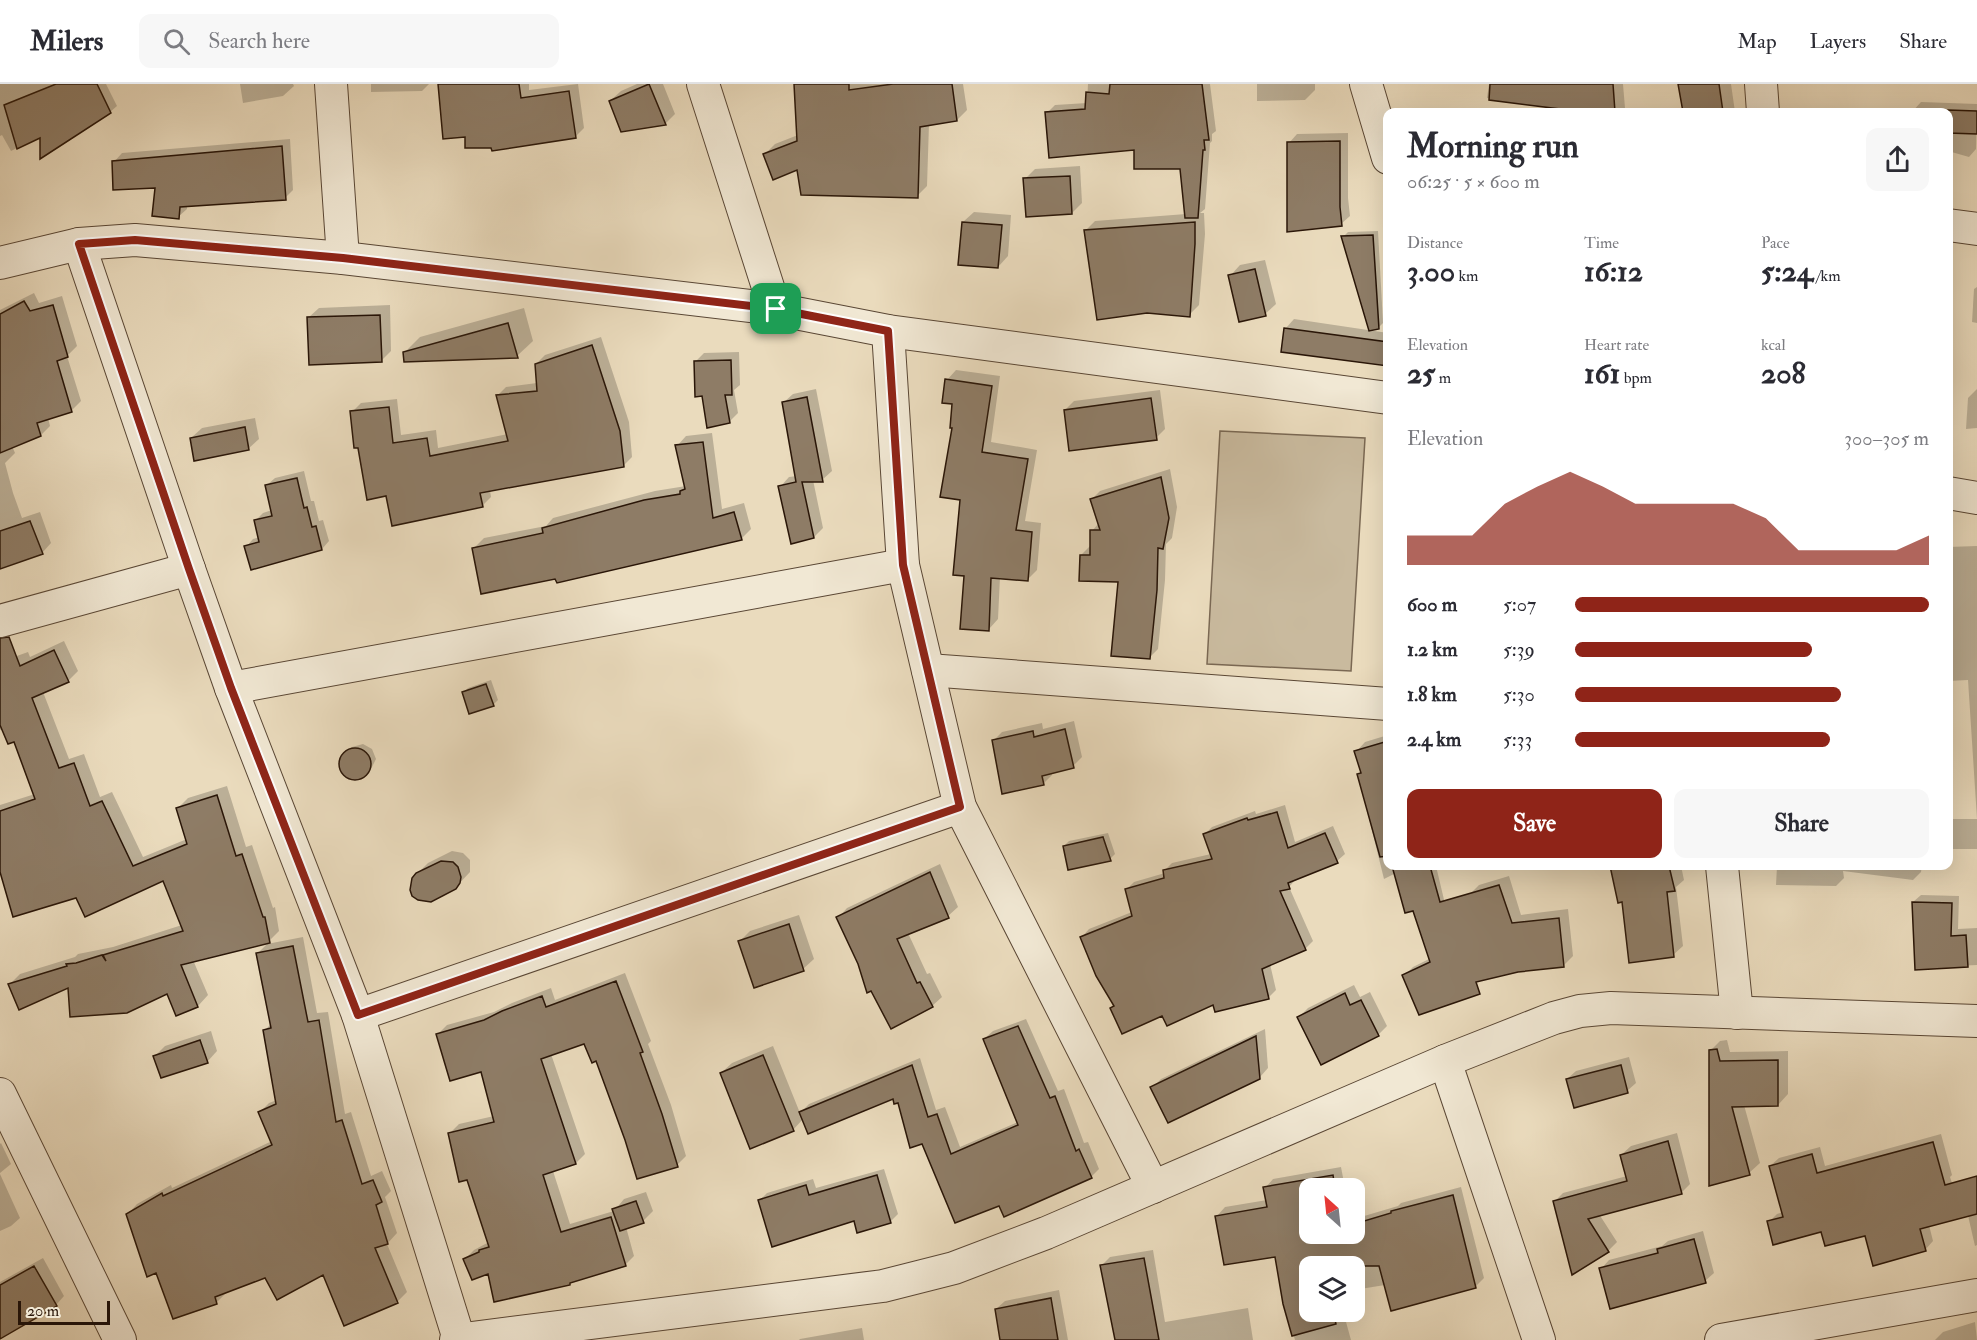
<!DOCTYPE html>
<meta charset="utf-8">
<style>
body{margin:0;font-family:"IM FELL Double Pica",serif;background:#f7f7f7;color:#2b2b33;height:100vh;display:flex;flex-direction:column;font-size:22px;white-space:nowrap}
*{box-sizing:border-box;margin:0}
p{font-size:20px;color:#7c7c81}
.icon{flex:none;width:33px;height:33px;fill:none;stroke:currentColor;stroke-width:2;stroke-linecap:round;stroke-linejoin:round}
.map{position:relative;flex:1;overflow:hidden}
.details{position:absolute;left:1383px;top:24px;width:570px;height:762px;display:flex;flex-direction:column;background:#fff;border-radius:12px;box-shadow:0 6px 24px #0002}
.details>*{flex:none}
.needle{width:39px;rotate:333deg}
.buttons{position:absolute;left:1299px;top:1094px;display:grid;gap:12px}
.buttons a{display:grid;place-items:center;width:66px;height:66px;border-radius:12px;background:#fff;box-shadow:0 6px 24px #0002;font-size:30px}
.scale{position:absolute;left:18px;bottom:15px;width:92px;box-sizing:border-box;padding-left:6px;border:3px solid #2a1608;border-top:0;font-size:16px;line-height:21px;white-space:nowrap;color:#2a1608;-webkit-text-stroke:4px #f1e8d4;paint-order:stroke}
.pin{position:absolute;display:grid;place-items:center;width:51px;height:51px;color:#fff;margin:-26px;border-radius:12px;box-shadow:0 3px 9px #0006}
.round{display:grid;place-items:center;flex:none;width:63px;height:63px;border-radius:12px;background:#f7f7f7}
.summary{display:flex;align-items:center;justify-content:space-between;height:102px;padding:0 24px}
h1{font-size:33px;font-weight:700;line-height:45px}
.stats{display:grid;grid-template-columns:repeat(3,1fr);gap:9px;height:102px;padding:6px 24px}
.stats div{display:grid;align-content:center}
.stats b{font-size:30px;font-weight:700}
.stats small{font-size:16px;font-weight:400}
.stats p{font-size:16px}
.chart{height:168px;padding:12px 24px}
.chart p{display:flex;justify-content:space-between}
.chart svg{width:100%;height:108px;margin-top:6px;fill:#8f2418;opacity:.7}
.primary-button{display:flex;gap:12px;margin-top:auto;padding:12px 24px}
.primary-button a{flex:1;height:69px;border-radius:12px;background:#8f2418;color:#fff;font-size:24px;font-weight:700;line-height:69px;text-align:center}
.primary-button a+a{background:#f7f7f7;color:#2b2b33}
ul{padding:0 24px;list-style:none;font-size:20px}
li{display:grid;grid-template-columns:96px 72px 1fr;align-items:center;height:45px}
li i{height:15px;border-radius:8px;background:#8f2418}
header{display:flex;align-items:center;gap:36px;box-sizing:border-box;height:84px;padding:0 30px;background:#fff;border-bottom:2px solid #e1e1e2}
header strong{font-size:28px}
nav{display:flex;gap:33px;margin-inline-start:auto;font-size:21px}
.search{width:420px;height:54px;background:#f7f7f7;display:flex;align-items:center;gap:15px;box-sizing:border-box;padding:0 21px;border-radius:12px;color:#7c7c81;font-size:22px}
.map>svg:first-child{display:block}
.pitch{fill:#c9ba9e;stroke:#7a6853;stroke-width:1.5}
.shadow{fill:#0003}
.building{fill:#8e7c66;stroke:#2a1608;stroke-width:1.5}
.lines{fill:none;stroke-linecap:round;stroke-linejoin:round}
.minor-casing{stroke:#5a4735;stroke-width:34}
.minor{stroke:#f1e8d4;stroke-width:32}
.route-casing{stroke:#fff;stroke-width:12}
.route{stroke:#8f2418;stroke-width:8}
</style>
<header>
<strong>Milers</strong>
<div class="search"><svg class="icon" aria-label="search" viewBox="0 0 24 24"><circle cx="10" cy="10" r="6"/><path d="M15 15l6 6"/></svg>Search here</div>
<nav><a>Map</a><a>Layers</a><a>Share</a></nav>
</header>
<div class="map">
<svg width="1977" height="1256" viewBox="0 0 1977 1256">
<rect width="100%" height="100%" fill="#eadbbd"/>
<filter id="stains"><feTurbulence type="fractalNoise" baseFrequency=".00333" numOctaves="4"/><feColorMatrix values="0 0 0 0 .2 0 0 0 0 .09 0 0 0 0 .02 0 0 0 .5 -.17"/></filter>
<radialGradient id="worn" r=".72"><stop offset=".6" stop-color="#630" stop-opacity="0"/><stop offset="1" stop-color="#630" stop-opacity=".3"/></radialGradient>
<path class="pitch" d="M1220 347 1365 354 1351 587 1207 580Z"/>
<g class="shadow">
<path d="M0 0H106L117 22 110 28 41 52 11 67 2 51 0 52Z"/>
<path d="M240 0H293L294 2 283 12 243 19Z"/>
<path d="M371 0H429L422 7 371 8Z"/>
<path d="M439 0H529V6L578 0 584 44 575 53 492 62 467 52Z"/>
<path d="M637 0H663L675 30 665 40 610 17 621 7Z"/>
<path d="M795 0H963L967 26 957 36 929 40 927 102 917 112 798 84 765 70 775 60 798 51Z"/>
<path d="M1088 0H1210L1216 47 1212 50V57L1210 59 1205 125 1200 129H1204L1205 150 1199 221 1189 231 1086 146 1095 137 1186 130 1182 84 1047 29 1055 21 1087 19Z"/>
<path d="M1257 0H1315V6L1305 16 1257 17Z"/>
<path d="M1489 0H1623L1625 24 1621 28H1578L1577 25 1487 14Z"/>
<path d="M1680 0H1731L1735 28H1684Z"/>
<path d="M1921 18 1977 20 1976 65 1969 73 1948 67V28H1912Z"/>
<path d="M1348 49V114L1350 132 1341 140 1289 59 1297 50Z"/>
<path d="M290 55 293 106 285 114 187 121V125L178 133 157 102 114 78 122 69Z"/>
<path d="M1080 82 1082 119 1072 129 1025 95 1035 85Z"/>
<path d="M974 128 1011 131 1008 172 998 183 963 138Z"/>
<path d="M1378 147 1383 239 1378 244 1343 153 1348 148Z"/>
<path d="M1265 176 1276 220 1265 230 1230 192 1240 181Z"/>
<path d="M1977 203V239L1972 238 1974 205Z"/>
<path d="M34 209 39 219 62 212 77 262 67 272 81 317 71 327 48 334 50 342 41 351 12 362 15 369 5 379 13 409 22 434 40 428 51 459 42 469 0 484V226Z"/>
<path d="M390 221 391 267 381 277 308 234 319 224Z"/>
<path d="M524 224 533 257 517 272 404 269 420 253Z"/>
<path d="M1294 235 1388 249V281L1283 267 1286 244Z"/>
<path d="M601 253 629 338 632 373 623 382 490 406 491 413 482 422 387 411 352 328 361 319 397 315 401 351 436 346 438 364 508 350 497 312 506 303 537 299 536 280 545 271Z"/>
<path d="M739 268 740 301 734 306 738 329 730 337 695 278 704 269Z"/>
<path d="M956 286 1000 292 991 358 1037 366 1025 437 1041 439 1037 486 1027 496 1000 493 998 535 989 545 965 490 962 414 953 343 954 319 947 296Z"/>
<path d="M816 305 832 387 822 396H813L823 444 814 453 780 403 789 393 797 392 783 319 793 310Z"/>
<path d="M1977 305V344L1966 345 1968 314Z"/>
<path d="M1160 306 1165 345 1156 354 1065 326 1074 317Z"/>
<path d="M255 334 259 355 248 365 191 354 202 344Z"/>
<path d="M712 349 722 425 744 419 751 445 741 455 556 493 474 464 484 454 546 442 553 434 655 407 686 402 677 362 686 352Z"/>
<path d="M1170 385 1177 423 1172 454 1166 460 1165 496 1158 565 1149 574 1120 496 1081 471 1090 462 1092 447 1099 439 1091 416 1100 407Z"/>
<path d="M304 387 311 417H314L319 437 323 436 329 457 322 465 246 463 253 455 260 453 256 436 263 429 272 426 267 401 275 394Z"/>
<path d="M1977 462V765H1948V735H1977L1968 596 1948 597V463Z"/>
<path d="M64 557 78 587 68 597 43 608 69 675 84 670 100 713 112 708 143 773 187 755 178 724 188 714 227 702 246 763 252 761 273 824 275 823 279 847 269 857 193 876 208 911 198 922 177 930 168 908 69 902 10 900 20 890 75 873 78 870 113 863 182 841 163 795 77 812 0 783V721L35 710 14 656 3 645 0 646V578L28 568 30 573Z"/>
<path d="M491 596 498 616 493 621 464 608 468 604Z"/>
<path d="M1074 637 1082 673 1073 682 1052 688V691L1043 700 993 657 1002 648 1042 639 1043 645Z"/>
<path d="M1388 651V782H1436L1466 908 1404 892 1413 883 1439 870 1396 789 1384 795 1358 690 1362 687 1356 668 1365 658Z"/>
<path d="M363 660 372 665 376 675 371 685 366 690 354 695 348 693 343 689 341 678 352 663Z"/>
<path d="M1285 721 1295 758 1333 742 1345 770 1337 777 1296 795 1289 803 1313 857 1305 865 1270 880 1276 906 1268 914 1214 919 1163 930 1115 921 1082 853 1089 845 1132 828 1126 806 1134 798 1165 789 1164 787 1172 779 1211 770 1205 750 1212 743 1255 727 1256 730Z"/>
<path d="M1108 749 1115 770 1110 775 1064 762 1069 757Z"/>
<path d="M452 767 463 769 470 776V788L455 804 413 794 428 779Z"/>
<path d="M940 780 958 823 948 832 908 849 927 890 930 889 942 913 932 922 859 880 838 834 847 824Z"/>
<path d="M1611 782H1681L1684 796 1676 803 1683 862 1673 871 1623 816 1619 817Z"/>
<path d="M1777 782H1922L1921 788 1913 796 1843 787 1844 794 1836 802 1776 801Z"/>
<path d="M1509 792 1521 831 1568 825 1573 872 1563 882 1469 811 1479 801Z"/>
<path d="M1921 811 1959 812 1958 845 1977 844V881L1916 884 1913 818Z"/>
<path d="M799 831 814 875 803 885 755 902 740 857 750 847Z"/>
<path d="M303 853 317 929 328 928 345 1030 351 1028 371 1092 382 1087 391 1107 385 1113 397 1149 387 1160 407 1208 398 1217 345 1240 323 1189 266 1192 225 1207 226 1209 216 1219 157 1188 128 1130 137 1120 171 1101 172 1104 272 1057 260 1028 269 1019 277 1016 265 946 272 939 258 869 267 860Z"/>
<path d="M625 889 651 957 648 960 671 1021 686 1072 677 1081 626 1055 597 975 585 958 551 970 585 1070 576 1079 553 1087 570 1140 614 1127 624 1115 646 1108 653 1127 643 1137 626 1143 634 1172 625 1181 489 1188 465 1175 474 1166 489 1158 450 1049 459 1040 494 1032 482 986 438 950 447 941 494 928 512 919 551 904 555 916Z"/>
<path d="M1354 901 1360 913 1370 908 1387 942 1378 951 1299 933 1308 924Z"/>
<path d="M1026 935 1058 1007 1064 1005 1084 1059 1088 1058 1099 1085 1091 1093 1000 1120 923 1058 899 1017 894 1013 803 1035 793 1046 721 989 732 979 773 962 800 1029 809 1020 920 974 936 1026 945 1023 960 1063 1018 1038 984 955 993 947Z"/>
<path d="M1265 945 1268 984 1260 993 1152 1004 1161 995Z"/>
<path d="M211 947 217 967 207 978 155 972 165 962Z"/>
<path d="M1727 956 1730 968 1788 967V1010L1778 1021H1744L1760 1079 1749 1089 1710 967 1720 957Z"/>
<path d="M1629 973 1636 999 1627 1007 1567 995 1576 987Z"/>
<path d="M1677 1049 1690 1100 1681 1109 1599 1130 1617 1158 1608 1167 1554 1118 1563 1109 1627 1092 1621 1071 1631 1062Z"/>
<path d="M1941 1050 1952 1091 1950 1093 1961 1126 1929 1141 1933 1157 1925 1166 1866 1151 1769 1138 1777 1130 1783 1128 1770 1082 1779 1074 1820 1063 1825 1082Z"/>
<path d="M1 1059 11 1080 0 1089V1060Z"/>
<path d="M1341 1083 1345 1104H1310V1149H1354V1135L1398 1122 1401 1119 1461 1103 1484 1194 1475 1203 1385 1201 1354 1206V1182H1310V1227H1343L1351 1256H1295L1285 1220 1276 1171 1217 1132 1225 1123 1267 1116 1265 1104 1273 1095Z"/>
<path d="M884 1085 898 1130 890 1138 855 1135 759 1117 767 1109 813 1095 816 1104Z"/>
<path d="M0 1090 20 1134 11 1142 0 1147Z"/>
<path d="M1977 1115V1161L1975 1162 1966 1123Z"/>
<path d="M1703 1147 1714 1189 1705 1197 1601 1185 1609 1176 1662 1162 1668 1157Z"/>
<path d="M1153 1166 1165 1238 1248 1224 1253 1256H1116L1101 1182 1110 1173Z"/>
<path d="M43 1174 64 1212 56 1221 0 1253V1198Z"/>
<path d="M1059 1206 1068 1256H1002L996 1225 1005 1217Z"/>
<path d="M1975 1238 1977 1256H1935L1943 1248Z"/>
<path d="M862 1244 864 1256H799L800 1255Z"/>
</g>
<g class="building">
<path d="M56 0H97L111 29 40 75V54L17 65 4 21Z"/>
<path d="M438 0H519L521 14 569 7 576 54 492 67 491 64H465V53L443 55Z"/>
<path d="M649 0 666 41 621 48 609 17Z"/>
<path d="M794 0H849V6L893 0H952L957 37 920 43 918 114 801 111 797 86 773 96 763 70 797 57Z"/>
<path d="M1110 0H1202L1209 56H1204L1205 66H1203L1198 134H1185L1180 85H1134V66L1049 74 1045 28 1085 25 1086 8 1109 10Z"/>
<path d="M1490 0H1613L1615 28H1576V27L1489 16Z"/>
<path d="M1678 0H1719L1723 28H1683Z"/>
<path d="M1948 26 1977 27V50L1948 49Z"/>
<path d="M1340 57V123L1342 142 1287 148V58Z"/>
<path d="M282 62 286 116 180 123 179 135 152 132 155 104 113 106 112 77Z"/>
<path d="M1070 92 1072 130 1026 133 1023 94Z"/>
<path d="M962 138 1002 141 998 184 958 181Z"/>
<path d="M1195 138V160L1190 233 1147 229 1097 236 1084 146Z"/>
<path d="M1373 151 1379 245 1369 247 1341 152Z"/>
<path d="M1255 185 1266 232 1239 238 1228 191Z"/>
<path d="M24 217 30 227 53 221 68 273 57 277 72 328 37 339 41 352 0 369V230Z"/>
<path d="M380 231 382 278 309 281 307 233Z"/>
<path d="M508 239 518 274 404 278 403 268Z"/>
<path d="M1284 244 1388 258V282L1281 268Z"/>
<path d="M592 261 620 347 624 383 480 409 483 423 392 442 386 412 367 416 358 364H354L350 327 389 323 393 359 427 354 430 372 508 357 496 311 537 307 535 280Z"/>
<path d="M731 276 732 311H725L730 339 707 344 702 312 695 313 694 277Z"/>
<path d="M945 295 992 302 982 368 1028 375 1016 446 1032 448 1028 497 991 494 989 547 960 545 964 492 953 491 960 416 940 413 952 344H950L952 320 942 319Z"/>
<path d="M807 313 823 398H802L814 454 791 460 778 402 796 398 782 318Z"/>
<path d="M1151 314 1157 356 1069 367 1064 326Z"/>
<path d="M245 343 249 366 194 377 190 354Z"/>
<path d="M703 358 713 434 734 428 742 456 557 499 555 495 481 510 472 464 543 449 542 444 644 416 680 410V407L685 405 675 361Z"/>
<path d="M1161 393 1169 434 1163 465 1158 464 1157 506 1150 575 1111 572 1118 498 1079 497 1080 471H1090V446H1100L1090 415Z"/>
<path d="M297 394 304 424 307 423 312 443 316 442 322 466 251 486 244 462 259 458 254 436 272 432 265 401Z"/>
<path d="M30 437 43 470 0 485V447Z"/>
<path d="M9 553 20 582 54 566 69 598 32 614 59 684 74 679 90 722 102 717 133 782 187 760 176 724 217 711 236 772 242 770 263 833H265L270 859 181 881 198 923 176 932 167 910 127 929 70 933 68 904 19 926 8 900 67 882 66 880 76 879 102 871 106 877 103 871 183 847 163 797 85 833 76 814 13 833 0 788V727L35 715 14 658 8 660 0 641V554Z"/>
<path d="M486 600 494 622 469 630 462 608Z"/>
<path d="M1065 645 1074 684 1042 692 1044 701 1002 710 992 656 1033 647 1034 653Z"/>
<path d="M1388 657V772L1380 773 1357 690 1361 689 1354 667Z"/>
<circle cx="355" cy="680" r="16"/>
<path d="M1277 728 1288 764 1325 749 1338 779 1288 799 1290 805 1280 807 1306 866 1262 885 1269 915 1215 928 1213 921 1167 942 1162 932 1122 950 1110 924 1114 922 1096 892 1080 853 1132 832 1125 805 1164 794 1163 786 1212 775 1203 750 1247 734 1248 736Z"/>
<path d="M1103 753 1111 777 1068 786 1063 762Z"/>
<path d="M441 777 453 778 458 783 461 793 460 799 456 805 431 818 418 816 412 812 410 806 412 794 416 789Z"/>
<path d="M1392 782H1430L1440 818 1499 801 1512 839 1559 834 1564 883 1518 888 1476 898 1480 910 1419 931 1402 891 1430 878 1413 827 1405 829Z"/>
<path d="M1610 782H1669L1675 807 1667 808 1674 873 1629 879 1622 818 1618 819Z"/>
<path d="M930 788 949 834 897 855 917 899 920 898 933 923 891 945 871 907 867 909 858 880 836 833Z"/>
<path d="M1912 818 1952 819 1951 852 1966 851 1968 883 1915 886Z"/>
<path d="M789 840 804 887 754 904 738 857Z"/>
<path d="M293 862 308 938 319 936 336 1038 342 1036 362 1100 373 1096 382 1118 376 1121 388 1160 375 1164 398 1219 344 1242 323 1191 277 1216 265 1194 215 1213 217 1220 173 1235 156 1189 147 1193 126 1130 162 1109 163 1112 272 1061 258 1028 276 1020 263 946 271 944 256 869Z"/>
<path d="M616 897 643 968 640 969 662 1030 678 1083 637 1095 625 1056 596 977 592 979 584 960 541 975 576 1080 543 1091 561 1148 611 1133 626 1182 570 1199V1201L494 1218 488 1190 472 1196 463 1175 479 1168V1166L489 1163 467 1096 459 1098 448 1049 494 1038 481 988 450 997 436 950 484 936 502 927 542 912 546 923Z"/>
<path d="M1345 909 1350 921 1361 916 1379 952 1321 981 1297 933Z"/>
<path d="M1018 942 1050 1014 1055 1012 1076 1067 1079 1065 1092 1094 1004 1133 999 1122 955 1139 922 1060 910 1064 898 1019 894 1020 893 1015 808 1050 799 1028 912 981 928 1033 937 1030 951 1070 1018 1041 983 955Z"/>
<path d="M1256 952 1260 995 1168 1039 1150 1003Z"/>
<path d="M200 956 208 979 161 994 153 972Z"/>
<path d="M1717 965 1720 977 1778 976V1022L1732 1023 1750 1091 1709 1102V966Z"/>
<path d="M763 971 794 1047 750 1065 720 989Z"/>
<path d="M1621 981 1628 1009 1574 1024 1566 995Z"/>
<path d="M1668 1057 1682 1110 1588 1135 1609 1168 1572 1191 1553 1117 1627 1097 1620 1071Z"/>
<path d="M1933 1058 1945 1101 1977 1092V1130L1920 1145 1926 1167 1873 1182 1865 1152 1825 1162 1821 1148 1773 1161 1767 1137 1783 1133 1769 1082 1812 1070 1817 1089Z"/>
<path d="M877 1091 891 1139 857 1149 854 1137 772 1163 758 1116 806 1101 809 1111Z"/>
<path d="M1333 1091 1335 1104H1310V1149H1354V1140L1391 1129V1127L1453 1111 1476 1204 1391 1227 1379 1182H1310V1227H1333L1336 1240 1292 1252 1283 1220 1275 1173 1224 1181 1215 1132 1267 1123 1263 1103Z"/>
<path d="M636 1117 644 1139 620 1147 612 1125Z"/>
<path d="M1694 1155 1706 1199 1610 1225 1599 1184 1658 1169 1657 1165Z"/>
<path d="M1144 1174 1159 1256H1115L1100 1181Z"/>
<path d="M34 1182 57 1222 0 1255V1201Z"/>
<path d="M1051 1214 1058 1256H1000L995 1225Z"/>
</g>
<g class="lines">
<defs>
<g id="minor">
<path d="M331 0 343 174"/>
<path d="M703 0 775 225"/>
<path d="M1366 0 1388 74"/>
<path d="M1761 0 1763 28"/>
<path d="M1948 141 1977 145"/>
<path d="M79 160 189 485 231 604 358 931 459 1255"/>
<path d="M0 179 79 160 135 156 343 174 775 225 888 247 1388 314"/>
<path d="M888 247 903 481 960 723 1153 1103"/>
<path d="M1948 409 1977 414"/>
<path d="M0 537 189 485"/>
<path d="M928 586 1388 620"/>
<path d="M231 604 903 481"/>
<path d="M1722 782 1737 929"/>
<path d="M358 931 960 723"/>
<path d="M1445 977 1539 1256"/>
<path d="M0 1010 120 1256"/>
<path d="M456 1256 883 1202 954 1184 1046 1149 1445 977 1554 934 1580 927 1611 924 1977 937"/>
<path d="M1721 1256 1977 1211"/>
</g>
</defs>
<use href="#minor" class="minor-casing"/>
<use href="#minor" class="minor"/>
</g>
<g class="lines">
<defs>
<path id="route" d="M135 156 343 174 776 225 888 247 903 481 960 723 358 931 231 604 189 485 79 160Z"/>
</defs>
<use href="#route" class="route-casing"/>
<use href="#route" class="route"/>
</g>
<rect width="100%" height="100%" filter="url(#stains)"/>
<rect width="100%" height="100%" fill="url(#worn)"/>
</svg>
<div class="buttons">
<a><svg class="needle" viewBox="-14 -14 28 28"><path d="M0-13l5 13h-10z" fill="#e53935"/><path d="M0 13l5-13h-10z" fill="#7c7c81"/></svg></a>
<a><svg class="icon" aria-label="layers" viewBox="0 0 24 24"><path d="M12 4l9 5-9 5-9-5zM3 14l9 5 9-5"/></svg></a>
</div>
<div class="scale">20 m</div>
<div class="pin" style="left:776px;top:225px;background:#1e9e55"><svg class="icon" aria-label="arrive" viewBox="0 0 24 24"><path d="M6 21V4h12l-3 4 3 4H6"/></svg></div>
<section class="details">
<div class="summary"><div><h1>Morning run</h1><p>06:25 · 5 × 600 m</p></div><a class="round"><svg class="icon" aria-label="share" viewBox="0 0 24 24"><path d="M12 15V3M7 8l5-5 5 5M5 13v7h14v-7"/></svg></a></div>
<div class="stats">
<div><p>Distance</p><b>3.00<small> km</small></b></div>
<div><p>Time</p><b>16:12</b></div>
<div><p>Pace</p><b>5:24<small> /km</small></b></div>
</div>
<div class="stats">
<div><p>Elevation</p><b>25<small> m</small></b></div>
<div><p>Heart rate</p><b>161<small> bpm</small></b></div>
<div><p>kcal</p><b>208</b></div>
</div>
<div class="chart"><p><span>Elevation</span>300–305 m</p>
<svg viewBox="0 0 160 44" preserveAspectRatio="none"><path d="M0 44V32L10 32L20 32L30 19L40 12L50 6L60 12L70 19L80 19L90 19L100 19L110 25L120 38L130 38L140 38L150 38L160 32V44z"/></svg>
</div>
<ul>
<li><b>600 m</b>5:07<i style="width:100%"></i></li>
<li><b>1.2 km</b>5:39<i style="width:67%"></i></li>
<li><b>1.8 km</b>5:30<i style="width:75%"></i></li>
<li><b>2.4 km</b>5:33<i style="width:72%"></i></li>
</ul>
<div class="primary-button"><a>Save</a><a>Share</a></div>
</section>
</div>
